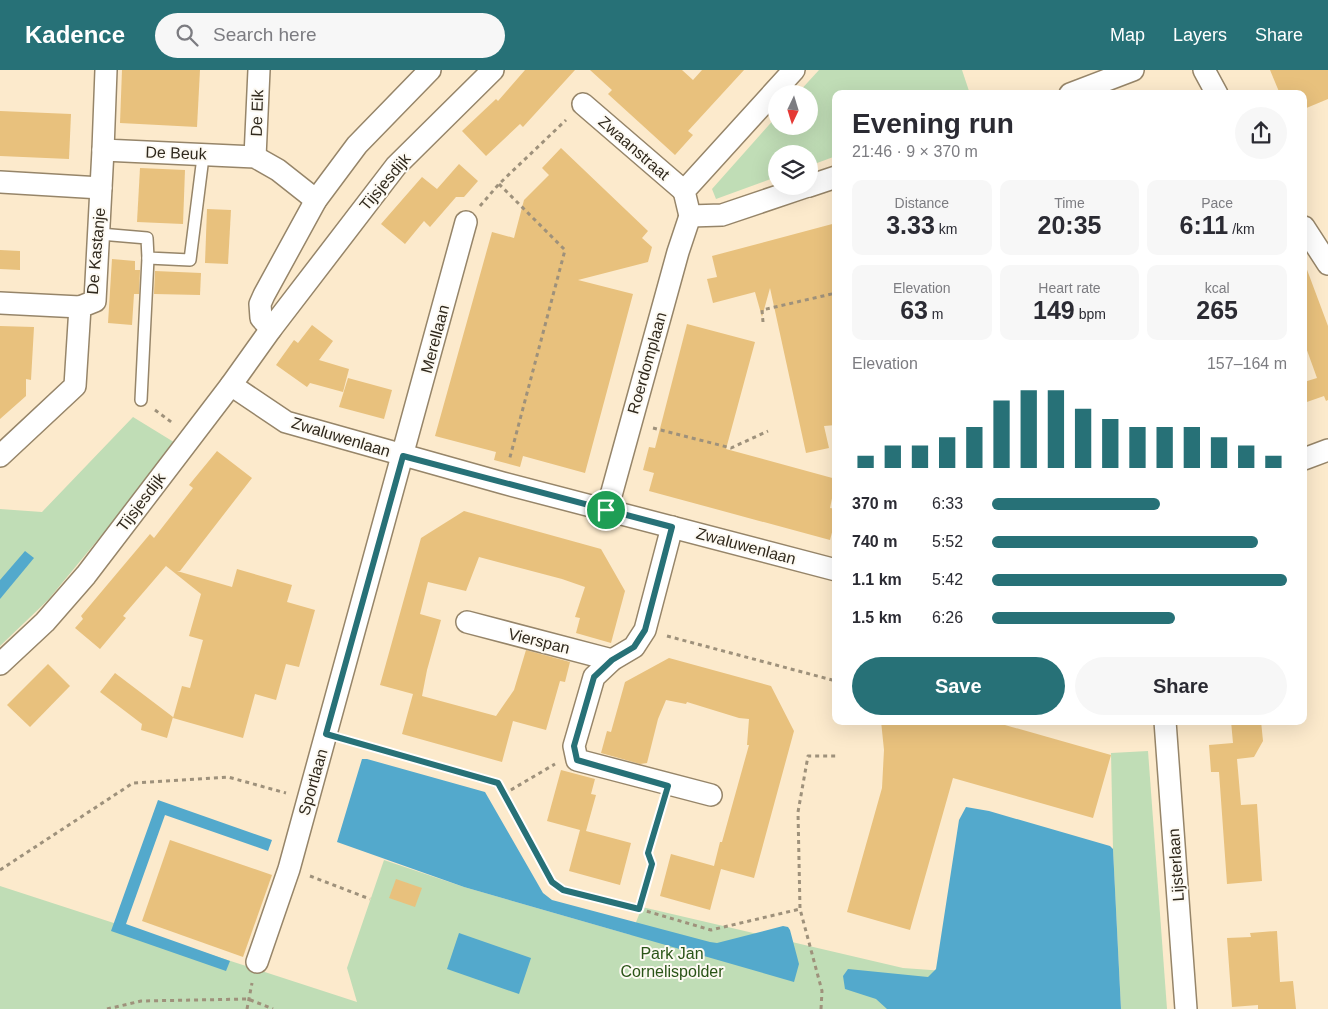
<!DOCTYPE html>
<meta charset="utf-8">
<style>
body{margin:0;font-family:Arial,sans-serif;background:#f7f7f7;color:#2b2b33;height:100vh;display:flex;flex-direction:column;font-size:19px;white-space:nowrap}
*{box-sizing:border-box;margin:0}
p{font-size:16px;color:#7c7c81}
.icon{flex:none;width:28px;height:28px;fill:none;stroke:currentColor;stroke-width:2;stroke-linecap:round;stroke-linejoin:round}
.map{position:relative;flex:1;overflow:hidden}
.panel{position:absolute;left:832px;top:20px;width:475px;height:635px;display:flex;flex-direction:column;background:#fff;border-radius:10px;box-shadow:0 5px 20px #0002}
.panel>*{flex:none}
.needle{width:32px;rotate:184deg}
.fabs{position:absolute;left:768px;top:15px;display:grid;gap:10px}
.fabs a{display:grid;place-items:center;width:50px;height:50px;border-radius:50%;background:#fff;box-shadow:0 5px 20px #0002;font-size:25px}
.pin{position:absolute;display:grid;place-items:center;width:42px;height:42px;color:#fff;margin:-21px;border:2px solid #fff;border-radius:50%;box-shadow:0 1px 5px #0007}
.round{display:grid;place-items:center;flex:none;width:52px;height:52px;border-radius:26px;background:#f7f7f7}
.headline{display:flex;align-items:center;justify-content:space-between;height:85px;padding:0 20px}
h1{font-size:28px;font-weight:800;line-height:38px}
.stats{display:grid;grid-template-columns:repeat(3,1fr);gap:8px;height:85px;padding:5px 20px}
.stats div{display:grid;align-content:center;border-radius:10px;background:#f7f7f7;text-align:center}
.stats b{font-size:25px;font-weight:800}
.stats small{font-size:14px;font-weight:400}
.stats p{font-size:14px}
.chart{height:140px;padding:10px 20px}
.chart p{display:flex;justify-content:space-between}
.chart svg{width:100%;height:90px;margin-top:5px;stroke:#277177;stroke-width:6}
.cta{display:flex;gap:10px;margin-top:auto;padding:10px 20px}
.cta a{flex:1;height:58px;border-radius:30px;background:#277177;color:#fff;font-size:20px;font-weight:800;line-height:58px;text-align:center}
.cta a+a{background:#f7f7f7;color:#2b2b33}
ul{padding:0 20px;list-style:none;font-size:16px}
li{display:grid;grid-template-columns:80px 60px 1fr;align-items:center;height:38px}
li i{height:12px;border-radius:6px;background:#277177}
header{display:flex;align-items:center;gap:30px;box-sizing:border-box;height:70px;padding:0 25px;background:#277177;color:#fff}
header strong{font-size:24px}
nav{display:flex;gap:28px;margin-inline-start:auto;font-size:18px}
.search{width:350px;height:45px;background:#f7f7f7;display:flex;align-items:center;gap:12px;box-sizing:border-box;padding:0 18px;border-radius:28px;color:#7c7c81;font-size:19px}
.map>svg:first-child{display:block}
.green{fill:#c0ddb6}
.water{fill:#53a9cc}
.building{fill:#e8c17d}
.lines{fill:none;stroke-linecap:round;stroke-linejoin:round}
.service-casing{stroke:#968569;stroke-width:14}
.minor-casing{stroke:#968569;stroke-width:24}
.path{stroke:#9e917b;stroke-width:3;stroke-dasharray:4 4;stroke-linecap:butt}
.service{stroke:#fff;stroke-width:11}
.minor{stroke:#fff;stroke-width:21}
.route-casing{stroke:#fff;stroke-width:10}
.route{stroke:#277177;stroke-width:6}
.labels{text-anchor:middle;dominant-baseline:central;stroke-width:4;stroke-linejoin:round;paint-order:stroke}
.street-label{font-size:16px;fill:#30291d;stroke:#fdfaf3}
.park-label{font-size:16px;fill:#2a5417;stroke:#fdfaf3}
</style>
<header>
<strong>Kadence</strong>
<div class="search"><svg class="icon" aria-label="search" viewBox="0 0 24 24"><circle cx="10" cy="10" r="6"/><path d="M15 15l6 6"/></svg>Search here</div>
<nav><a>Map</a><a>Layers</a><a>Share</a></nav>
</header>
<div class="map">
<svg width="1328" height="939" viewBox="0 0 1328 939">
<rect width="100%" height="100%" fill="#fceacc"/>
<g class="green">
<path d="M819 0H962L970 24H836V86L809 96V84H776V107L716 129 712 119 776 47V56H809V24H797Z"/>
<path d="M133 347 177 374 48 530 0 576V439L42 442Z"/>
<path d="M1148 681 1167 939H1121L1113 779 1111 683Z"/>
<path d="M384 790 464 817 631 865 642 837 903 898 1087 911 1089 939H0V816L357 932 347 898Z"/>
</g>
<g class="water">
<path d="M25 481 34 488 0 529V510Z"/>
<path d="M362 689H367L485 722 543 823 552 830 710 872 717 873 783 856 788 857 790 860 799 894 794 912 464 817 337 772Z"/>
<path d="M158 730 272 770 268 781 165 745 126 854 230 891 226 901 111 861Z"/>
<path d="M966 737 989 741 1110 776 1113 779 1121 939H887L876 929 845 919 843 906 848 899 928 907 936 899 959 750Z"/>
<path d="M459 863 531 888 519 924 447 899Z"/>
</g>
<g class="building">
<path d="M122 0H200L197 57 120 53Z"/>
<path d="M525 0H575L523 57 520 54 486 86 462 61 496 29 498 31Z"/>
<path d="M590 0H682L693 10 702 0H744L688 61 693 65 675 85 608 24 612 20Z"/>
<path d="M1270 0H1328V29L1304 39V24H1280Z"/>
<path d="M0 41 71 44 69 89 0 86Z"/>
<path d="M561 78 648 161 642 168 652 177 648 192 578 210 633 224 585 403 523 386 520 397 494 390 496 382 435 366 492 162 514 168 524 130 549 105 542 98Z"/>
<path d="M459 94 478 111 464 127H456L430 157 424 151 405 174 381 154 422 107 437 119Z"/>
<path d="M140 98 185 100 183 154 137 152Z"/>
<path d="M207 139 231 140 228 194 205 193Z"/>
<path d="M836 153V355L824 356 829 378 806 383 770 218 762 247 755 222 713 233 707 209 717 207 712 186Z"/>
<path d="M0 180 20 181V200L0 199Z"/>
<path d="M112 189 135 191V200H140L139 224H134L132 255 108 253Z"/>
<path d="M1304 197H1306L1328 256V330L1326 331 1324 326 1304 333V312L1317 308 1304 272Z"/>
<path d="M155 201 201 203 200 225 154 224Z"/>
<path d="M687 254 755 272 726 379 836 409 830 438 836 439V447L830 470 649 421 654 403 643 400 649 377 655 378Z"/>
<path d="M312 255 333 271 319 290 349 299 343 322 310 313 307 317 276 295 294 270 298 273Z"/>
<path d="M0 256 34 257 31 310 26 309V326L0 349Z"/>
<path d="M348 308 392 320 384 349 339 337Z"/>
<path d="M217 381 252 408 180 501H177L232 517 237 499 292 515 287 532 315 540 299 597 286 594 276 630 255 624 243 668 173 648 182 616 190 618 203 570 189 566 201 524 166 496 123 546 126 548 100 579 75 558 83 549 81 546 150 464 154 468 193 418 189 415Z"/>
<path d="M464 441 601 479 625 521 611 573 576 563 580 548 575 547 585 517 562 509 479 487 466 521 428 512 420 544 441 550 427 600 422 626 496 646 514 620 526 580 570 592 565 612 560 611 546 660 513 651 502 692 402 664 413 624 380 615 421 468Z"/>
<path d="M669 588 771 616 794 661 754 808 721 799 710 840 660 826 671 784 714 796 720 772H722L749 675H747L749 649 739 648 687 632 686 634 666 630 658 649 647 693 640 694 601 683 607 661 611 662 625 612Z"/>
<path d="M48 594 70 616 30 657 7 635Z"/>
<path d="M115 603 173 647 167 668 141 660 142 654 100 622Z"/>
<path d="M881 651H991L1111 685 1093 748 953 708 910 860 847 842 882 718 884 680Z"/>
<path d="M1231 651H1261L1263 671 1254 687 1237 689 1241 735 1257 734 1262 811 1227 814 1219 702H1211L1209 675 1233 673Z"/>
<path d="M561 700 595 709 591 724 596 725 586 761 631 773 620 815 569 801 580 760 547 751Z"/>
<path d="M170 770 272 805 243 887 142 851Z"/>
<path d="M396 809 422 818 415 837 389 828Z"/>
<path d="M1277 861 1280 912 1293 911 1296 939H1258V935L1232 937 1227 868 1251 867 1250 863Z"/>
</g>
<g class="lines">
<defs>
<g id="service">
<path d="M100 164 147 168 148 188 190 190 202 95"/>
<path d="M141 330 148 188"/>
</g>
<g id="minor">
<path d="M106 0 103 80 255 87 278 100 316 130"/>
<path d="M1204 0 1217 24"/>
<path d="M1070 24 1133 0"/>
<path d="M583 34 684 121"/>
<path d="M255 87 259 0"/>
<path d="M0 112 101 118"/>
<path d="M809 116 836 107"/>
<path d="M690 146 684 121 794 0"/>
<path d="M690 146 722 145 808 116"/>
<path d="M1304 157 1328 194"/>
<path d="M0 233 80 237"/>
<path d="M271 259 261 248 260 234 264 225 316 130 357 75 430 0"/>
<path d="M231 315 286 352 503 413 836 500"/>
<path d="M0 386 75 316 80 237 95 231 103 80"/>
<path d="M1304 389 1328 380"/>
<path d="M607 440 678 182 690 146"/>
<path d="M672 457 645 560 634 577 612 590 594 607 574 676 577 690 711 725"/>
<path d="M467 552 612 590"/>
<path d="M0 594 45 552 86 505 231 315 271 259 396 96 493 0"/>
<path d="M1165 651 1186 939"/>
<path d="M257 892 289 799 466 152"/>
</g>
</defs>
<use href="#service" class="service-casing"/>
<use href="#minor" class="minor-casing"/>
<g class="path">
<path d="M499 114 565 180 509 391"/>
<path d="M480 136 499 114 566 50"/>
<path d="M763 252 762 240 836 223"/>
<path d="M155 340 174 354"/>
<path d="M653 358 731 378 768 361"/>
<path d="M667 566 836 611"/>
<path d="M349 670 498 713 552 812 563 820 639 839 711 860 800 839"/>
<path d="M504 724 555 694"/>
<path d="M0 800 133 713 228 707 286 723"/>
<path d="M310 806 370 829"/>
<path d="M639 839 652 794 648 783 662 737"/>
<path d="M107 939 141 931 248 929 273 939"/>
<path d="M247 939 252 913"/>
<path d="M821 939 822 921 800 839 798 742 808 686H838"/>
</g>
<use href="#service" class="service"/>
<use href="#minor" class="minor"/>
</g>
<g class="lines">
<defs>
<path id="route" d="M403 386 672 457 645 560 634 577 612 590 594 607 574 676 577 690 668 716 648 783 652 794 639 839 563 820 552 812 498 713 326 664Z"/>
</defs>
<use href="#route" class="route-casing"/>
<use href="#route" class="route"/>
</g>
<g class="labels">
<g class="street-label">
<text transform="translate(257 43) rotate(-88)">De Eik</text>
<text transform="translate(634 78) rotate(41)">Zwaanstraat</text>
<text transform="translate(176 83) rotate(2)">De Beuk</text>
<text transform="translate(385 112) rotate(-50)">Tijsjesdijk</text>
<text transform="translate(96 181) rotate(-85)">De Kastanje</text>
<text transform="translate(435 269) rotate(-75)">Merellaan</text>
<text transform="translate(647 293) rotate(-74)">Roerdomplaan</text>
<text transform="translate(341 367) rotate(17)">Zwaluwenlaan</text>
<text transform="translate(141 432) rotate(-53)">Tijsjesdijk</text>
<text transform="translate(746 476) rotate(15)">Zwaluwenlaan</text>
<text transform="translate(539 571) rotate(14)">Vierspan</text>
<text transform="translate(313 712) rotate(-74)">Sportlaan</text>
<text transform="translate(1176 795) rotate(-94)">Lijsterlaan</text>
</g>
<g class="park-label">
<text x="672" y="883">Park Jan<tspan x="672" dy="18">Cornelispolder</tspan></text>
</g>
</g>
</svg>
<div class="fabs">
<a><svg class="needle" viewBox="-14 -14 28 28"><path d="M0-13l5 13h-10z" fill="#e53935"/><path d="M0 13l5-13h-10z" fill="#7c7c81"/></svg></a>
<a><svg class="icon" aria-label="layers" viewBox="0 0 24 24"><path d="M12 4l9 5-9 5-9-5zM3 14l9 5 9-5"/></svg></a>
</div>
<div class="pin" style="left:606px;top:440px;background:#1e9e55"><svg class="icon" aria-label="arrive" viewBox="0 0 24 24"><path d="M6 21V4h12l-3 4 3 4H6"/></svg></div>
<section class="panel">
<div class="headline"><div><h1>Evening run</h1><p>21:46 · 9 × 370 m</p></div><a class="round"><svg class="icon" aria-label="share" viewBox="0 0 24 24"><path d="M12 15V3M7 8l5-5 5 5M5 13v7h14v-7"/></svg></a></div>
<div class="stats">
<div><p>Distance</p><b>3.33<small> km</small></b></div>
<div><p>Time</p><b>20:35</b></div>
<div><p>Pace</p><b>6:11<small> /km</small></b></div>
</div>
<div class="stats">
<div><p>Elevation</p><b>63<small> m</small></b></div>
<div><p>Heart rate</p><b>149<small> bpm</small></b></div>
<div><p>kcal</p><b>265</b></div>
</div>
<div class="chart"><p><span>Elevation</span>157–164 m</p>
<svg viewBox="0 0 160 44" preserveAspectRatio="none"><path d="M5 44V38M15 44V33M25 44V33M35 44V29M45 44V24M55 44V11M65 44V6M75 44V6M85 44V15M95 44V20M105 44V24M115 44V24M125 44V24M135 44V29M145 44V33M155 44V38"/></svg>
</div>
<ul>
<li><b>370 m</b>6:33<i style="width:57%"></i></li>
<li><b>740 m</b>5:52<i style="width:90%"></i></li>
<li><b>1.1 km</b>5:42<i style="width:100%"></i></li>
<li><b>1.5 km</b>6:26<i style="width:62%"></i></li>
</ul>
<div class="cta"><a>Save</a><a>Share</a></div>
</section>
</div>
